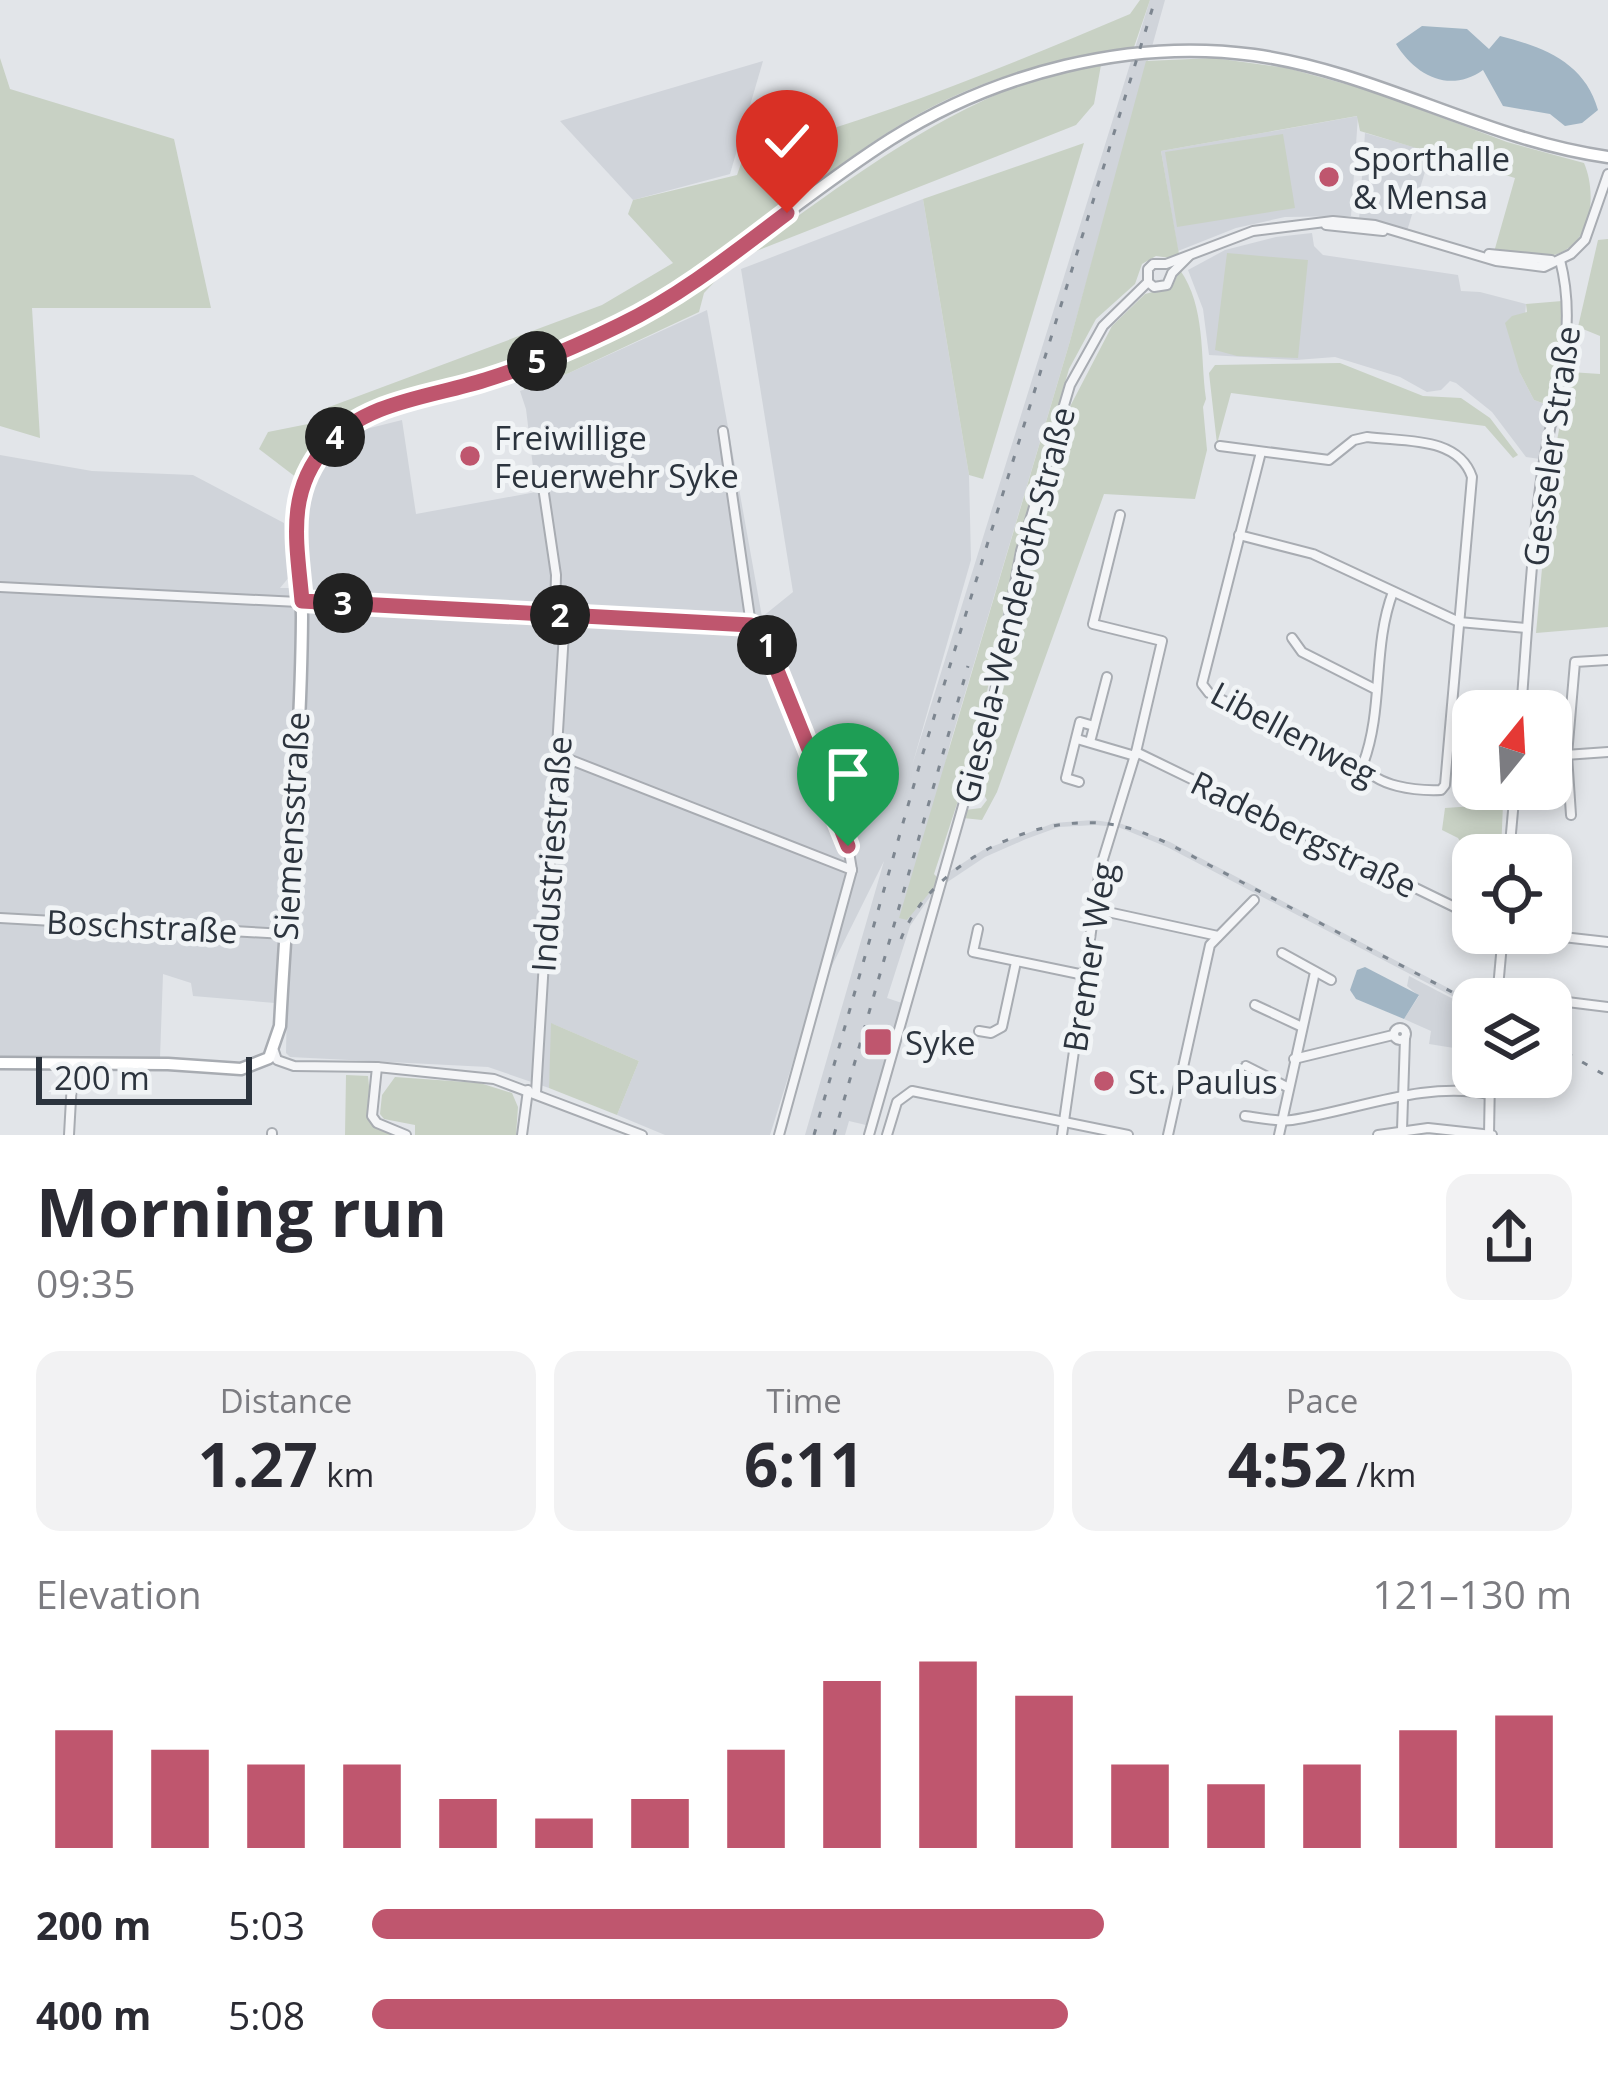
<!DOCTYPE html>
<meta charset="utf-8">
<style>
body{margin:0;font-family:"Open Sans",sans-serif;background:#f2f2f3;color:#2b2b33;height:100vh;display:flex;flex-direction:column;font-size:45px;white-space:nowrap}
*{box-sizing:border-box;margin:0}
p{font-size:39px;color:#7c7c81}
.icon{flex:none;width:66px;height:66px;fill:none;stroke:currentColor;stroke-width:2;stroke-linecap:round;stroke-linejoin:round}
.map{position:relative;height:1135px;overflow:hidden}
.side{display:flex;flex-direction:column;background:#fff;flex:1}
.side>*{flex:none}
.needle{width:78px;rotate:18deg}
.controls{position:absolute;left:1452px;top:690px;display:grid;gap:24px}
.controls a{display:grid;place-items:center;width:120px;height:120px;border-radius:24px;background:#fff;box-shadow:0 6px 18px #0003;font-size:60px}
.scale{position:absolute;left:36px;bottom:30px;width:216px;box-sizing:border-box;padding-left:12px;border:6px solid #2c343e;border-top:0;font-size:33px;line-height:42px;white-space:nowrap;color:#2c343e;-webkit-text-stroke:9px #f1f4f6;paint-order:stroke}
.pin{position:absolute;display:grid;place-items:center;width:102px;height:102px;color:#fff;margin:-123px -51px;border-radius:50% 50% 50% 0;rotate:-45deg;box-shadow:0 0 12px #0007}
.pin .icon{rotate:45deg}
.km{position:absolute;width:60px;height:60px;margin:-30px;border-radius:50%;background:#222;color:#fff;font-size:33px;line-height:60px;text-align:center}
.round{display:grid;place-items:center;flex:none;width:126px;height:126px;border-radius:24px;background:#f2f2f3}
.headline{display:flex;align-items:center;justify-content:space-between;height:204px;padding:0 36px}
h1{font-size:66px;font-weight:700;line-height:90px}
.figures{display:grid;grid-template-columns:repeat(3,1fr);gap:18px;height:204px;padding:12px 36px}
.figures div{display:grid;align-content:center;border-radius:24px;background:#f2f2f3;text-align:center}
.figures b{font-size:60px;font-weight:700}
.figures small{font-size:33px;font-weight:400}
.figures p{font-size:33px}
.chart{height:336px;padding:24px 36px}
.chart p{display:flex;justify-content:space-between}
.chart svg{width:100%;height:216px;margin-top:12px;stroke:#bf566e;stroke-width:6}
ul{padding:0 36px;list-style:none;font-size:39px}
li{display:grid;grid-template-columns:192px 144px 1fr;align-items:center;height:90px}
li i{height:30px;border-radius:15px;background:#bf566e}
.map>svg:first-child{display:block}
.built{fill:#d0d4da}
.green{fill:#c8d1c4}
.water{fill:#a1b5c4}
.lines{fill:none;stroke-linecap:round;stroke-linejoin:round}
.street-casing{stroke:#a8acb2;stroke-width:12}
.secondary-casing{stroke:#a8acb2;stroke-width:15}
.street{stroke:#f4f5f7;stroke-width:8}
.secondary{stroke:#fff;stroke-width:10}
.rail{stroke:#7d8690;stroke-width:3;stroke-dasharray:6 12;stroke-linecap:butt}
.route-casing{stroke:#fff;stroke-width:24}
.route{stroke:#bf566e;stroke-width:15}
.poi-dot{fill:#bf566e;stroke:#f1f4f6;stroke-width:4.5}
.labels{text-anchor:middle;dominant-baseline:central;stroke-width:10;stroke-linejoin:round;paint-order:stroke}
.poi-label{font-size:33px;fill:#2c343e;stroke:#f1f4f6;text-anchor:start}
.street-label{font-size:33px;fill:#2c343e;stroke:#f1f4f6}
</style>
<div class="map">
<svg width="1608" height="1135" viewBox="0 0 1608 1135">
<rect width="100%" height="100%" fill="#e2e5e9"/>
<g class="built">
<path d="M1150 0H1165L1070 341 950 744 907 920 919 902 949 872 983 850 1054 823 1093 820 1122 824 1170 842 1473 1001V1007L1167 847 1118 827 1095 825 1059 827 1026 839 985 857 934 891 910 926 887 998 902 1003 866 1125 849 1121 845 1135H805L884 861 808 1014 770 1135H665L617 1115 639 1061 553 1024 549 1088 488 1067 290 1057 286 1053 287 1004 193 996 191 983 163 974 160 1058 0 1057V455L92 471 193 475 284 523 290 576 280 588H306L300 526 305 491 319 462 342 435 402 420 416 514 536 492 526 409 520 391 569 373 707 310 762 617 793 592 741 269 923 199 969 475 971 560 912 766Z"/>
<path d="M763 61 730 174 633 200 560 121Z"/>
<path d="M1358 116 1351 216 1285 217 1236 228 1178 251 1161 151Z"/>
<path d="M1365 133 1431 152 1407 231 1359 220Z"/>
<path d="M1312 233 1314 246 1323 255 1458 275 1461 291 1480 292 1526 304 1520 373 1534 400 1548 405 1540 459 1526 457 1492 412 1456 383 1450 381 1441 390 1427 392 1400 377 1335 357 1296 360 1209 355 1203 309 1188 270 1225 250 1276 237Z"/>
<path d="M1409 976 1457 1001 1454 1048 1429 1044 1431 1031 1404 1019 1419 996 1407 986Z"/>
</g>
<g class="green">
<path d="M1140 0H1150L1133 50C1069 58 1007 71 948 99 890 126 839 166 787 204 723 250 658 295 587 331 508 372 413 378 340 425L321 410 602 305 673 263 628 214 633 200 737 175 744 155C877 119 1003 68 1130 14Z"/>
<path d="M0 58 10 89 174 139 211 308H32L40 438 0 426Z"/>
<path d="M1214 58 1287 68 1371 91 1507 142 1584 163C1597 193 1593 244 1554 255 1536 261 1512 254 1494 252L1515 178 1360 131 1357 116 1161 151 1179 254 1170 258 1156 256 1142 264 1135 284 1096 319 1069 369 1017 548 975 749 934 874 940 880 907 920 899 918 1070 341 1146 61Z"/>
<path d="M1101 65 1094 104 1076 125 754 252 751 250C849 180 979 78 1101 65Z"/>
<path d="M1283 134 1295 208 1177 227 1165 152Z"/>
<path d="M1084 143 983 479 969 475 923 199Z"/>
<path d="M1608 239V627L1536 633 1551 472 1570 372 1600 374V336L1578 327 1598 240Z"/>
<path d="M1227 253 1308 260 1298 358 1237 356 1215 350Z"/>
<path d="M1180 270C1206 307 1200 356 1206 399L1203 407 1207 450 1195 499 1104 494 997 792 982 820 963 818 965 810 981 808 987 800 976 782 1011 656 1026 561 1063 420 1112 326 1145 294 1172 287Z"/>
<path d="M716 272 720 276 704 293 699 312 569 373 524 390 523 378 544 364 631 325Z"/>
<path d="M1562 301 1564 326 1548 405 1534 400 1520 373 1505 323 1512 316 1527 312 1526 304Z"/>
<path d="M1340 363 1423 396 1461 398 1490 418 1518 455 1513 458 1485 426 1231 393 1217 444 1209 373 1215 365Z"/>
<path d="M308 424H325L329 432 297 478 259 449 268 432Z"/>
<path d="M1503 804 1501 852 1462 845 1458 838 1442 830 1445 808Z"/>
<path d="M551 1023 639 1061 617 1115 549 1088Z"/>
<path d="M346 1075 368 1076 373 1126 401 1135H345Z"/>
<path d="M395 1077 480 1083 512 1093 518 1107 516 1135H415V1125L384 1119 380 1114 382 1095Z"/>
</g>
<g class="water">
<path d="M1422 26 1467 29 1489 49 1500 36C1544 47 1585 63 1598 110L1582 123 1565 126 1550 114 1503 106 1483 70C1449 94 1415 75 1396 44Z"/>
<path d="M1365 967 1419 995 1404 1019 1356 999 1350 990 1357 970Z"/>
</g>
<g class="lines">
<defs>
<g id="street">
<path d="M1326 225 1383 231"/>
<path d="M1489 254 1551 260"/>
<path d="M1148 282V269L1153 264H1166L1253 231 1333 221 1375 225 1496 261 1544 267 1571 254 1585 240 1608 174"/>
<path d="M1148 282 1154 287 1167 285 1172 273 1189 256"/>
<path d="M723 431 751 625C774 640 834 810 848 846L852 870 779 1135"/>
<path d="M1220 446 1329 460 1354 440 1367 437C1404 442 1458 436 1472 477L1445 785 1441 790C1417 791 1375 787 1363 764L1351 766 1209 693 1202 684 1261 452"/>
<path d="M549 479 543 487 556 575 555 615"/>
<path d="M1239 535 1313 554 1459 622 1527 628"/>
<path d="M0 587 751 625"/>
<path d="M1292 638 1302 652 1375 689"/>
<path d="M1521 711C1527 634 1531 556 1541 480 1551 404 1580 336 1560 260"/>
<path d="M1077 739 1135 756"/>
<path d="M1090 742 1107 677"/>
<path d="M1136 752 1473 916"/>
<path d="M558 755 852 870"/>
<path d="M1551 756 1608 752"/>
<path d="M1363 764C1384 709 1372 647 1393 592"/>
<path d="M1079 782 1066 778 1080 722 1094 726"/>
<path d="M1571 815 1567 755 1575 662 1608 660"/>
<path d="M1509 855 1515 789"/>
<path d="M1094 909 1218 936"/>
<path d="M0 918 285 934"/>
<path d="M978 929 973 952 1084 975"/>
<path d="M1527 933 1608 942"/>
<path d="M1282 953 1331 980"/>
<path d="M1498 994 1543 999"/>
<path d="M1497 999 1503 933"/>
<path d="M1551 1000 1608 1007"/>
<path d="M1255 1005 1300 1026"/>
<circle cx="1400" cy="1034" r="6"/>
<path d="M979 1031 991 1033 1002 1027 1016 962"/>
<path d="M274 1051 277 1060 294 1066 377 1067 494 1079 642 1135"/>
<path d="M1294 1059 1393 1035"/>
<path d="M1246 1066 1287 1087"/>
<path d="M377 1067 372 1116 377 1123 406 1135"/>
<path d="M536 1093 565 616"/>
<path d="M1245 1116C1260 1118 1278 1122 1292 1120 1358 1110 1423 1081 1489 1094"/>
<path d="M1402 1130 1405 1038"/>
<path d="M69 1135 73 1063"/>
<path d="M272 1135V1133"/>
<path d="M522 1135 528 1090"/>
<path d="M869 1135 994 697 1021 551 1070 385 1103 326 1148 282"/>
<path d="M887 1135 897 1102 912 1091 1128 1135"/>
<path d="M1062 1135 1100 869 1136 752 1162 641 1093 624 1120 515"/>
<path d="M1168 1135 1210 945 1254 900"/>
<path d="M1279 1135 1315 972"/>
<path d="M1378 1135 1428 1128 1492 1135"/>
<path d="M1489 1135 1490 1077"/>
</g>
<path id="secondary" d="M0 1063 168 1064 241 1069 269 1058 280 1026C287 890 301 753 302 617 302 570 285 525 305 479 340 404 422 402 491 378 525 367 559 352 592 337 703 288 790 203 891 139 996 73 1130 38 1254 55 1377 72 1485 140 1608 157"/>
</defs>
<use href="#street" class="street-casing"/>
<use href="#secondary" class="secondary-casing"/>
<use href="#street" class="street"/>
<use href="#secondary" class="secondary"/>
<g class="rail">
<path d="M901 939C928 868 1023 818 1098 823 1123 824 1146 833 1169 844L1473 1003"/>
<path d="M1551 1044 1608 1077"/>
<path d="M814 1135 923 753 1155 0"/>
<path d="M834 1135 968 666"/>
</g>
</g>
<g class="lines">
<defs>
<path id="route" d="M787 213C734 253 680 296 620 325 577 346 531 366 485 380 432 397 366 401 327 445 285 492 297 544 302 601L751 625 762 633 848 846"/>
</defs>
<use href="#route" class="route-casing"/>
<use href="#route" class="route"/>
</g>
<g class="poi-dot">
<circle cx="1329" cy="177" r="12"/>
<circle cx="470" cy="456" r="12"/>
<rect x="863" y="1027" width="30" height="30" rx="6"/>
<circle cx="1104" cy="1081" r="12"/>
</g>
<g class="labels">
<g class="poi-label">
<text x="1353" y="158">Sporthalle<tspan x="1353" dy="38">&amp; Mensa</tspan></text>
<text x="494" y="437">Freiwillige<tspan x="494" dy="38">Feuerwehr Syke</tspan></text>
<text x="905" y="1042">Syke</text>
<text x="1128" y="1081">St. Paulus</text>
</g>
<g class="street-label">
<text transform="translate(1551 446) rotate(-82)">Gesseler Straße</text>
<text transform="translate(1014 605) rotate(-76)">Giesela-Wenderoth-Straße</text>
<text transform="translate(1294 733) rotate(28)">Libellenweg</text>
<text transform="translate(291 826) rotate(-87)">Siemensstraße</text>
<text transform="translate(1304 834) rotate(26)">Radebergstraße</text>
<text transform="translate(551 854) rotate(-86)">Industriestraße</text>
<text transform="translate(142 926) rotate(3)">Boschstraße</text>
<text transform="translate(1089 957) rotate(-81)">Bremer Weg</text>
</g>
</g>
</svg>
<div class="controls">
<a><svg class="needle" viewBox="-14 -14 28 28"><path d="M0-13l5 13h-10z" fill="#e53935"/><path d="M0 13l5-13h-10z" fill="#7c7c81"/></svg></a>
<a><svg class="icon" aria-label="locate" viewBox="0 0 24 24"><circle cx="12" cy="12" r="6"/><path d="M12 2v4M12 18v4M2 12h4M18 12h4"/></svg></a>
<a><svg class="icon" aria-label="layers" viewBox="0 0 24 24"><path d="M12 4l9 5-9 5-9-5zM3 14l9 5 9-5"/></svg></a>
</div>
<div class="scale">200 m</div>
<div class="pin" style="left:848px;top:846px;background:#1e9e55"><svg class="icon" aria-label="arrive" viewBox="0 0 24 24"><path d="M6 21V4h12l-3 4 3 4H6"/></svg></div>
<div class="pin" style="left:787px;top:213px;background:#d93025"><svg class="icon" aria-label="check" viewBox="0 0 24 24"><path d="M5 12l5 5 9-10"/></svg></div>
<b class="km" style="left:767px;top:645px">1</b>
<b class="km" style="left:560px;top:615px">2</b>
<b class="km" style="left:343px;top:603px">3</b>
<b class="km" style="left:335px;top:437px">4</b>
<b class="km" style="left:537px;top:361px">5</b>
</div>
<section class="side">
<div class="headline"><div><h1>Morning run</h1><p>09:35</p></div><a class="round"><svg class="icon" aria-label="share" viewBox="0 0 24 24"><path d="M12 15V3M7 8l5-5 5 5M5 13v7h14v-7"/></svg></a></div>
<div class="figures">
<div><p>Distance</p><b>1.27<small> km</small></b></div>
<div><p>Time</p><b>6:11</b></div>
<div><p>Pace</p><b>4:52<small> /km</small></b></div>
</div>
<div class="chart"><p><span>Elevation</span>121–130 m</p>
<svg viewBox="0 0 160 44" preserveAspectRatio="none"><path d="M5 44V20M15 44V24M25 44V27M35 44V27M45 44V34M55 44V38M65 44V34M75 44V24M85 44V10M95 44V6M105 44V13M115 44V27M125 44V31M135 44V27M145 44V20M155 44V17"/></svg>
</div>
<ul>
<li><b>200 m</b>5:03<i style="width:61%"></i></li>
<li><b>400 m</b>5:08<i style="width:58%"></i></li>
</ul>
</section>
